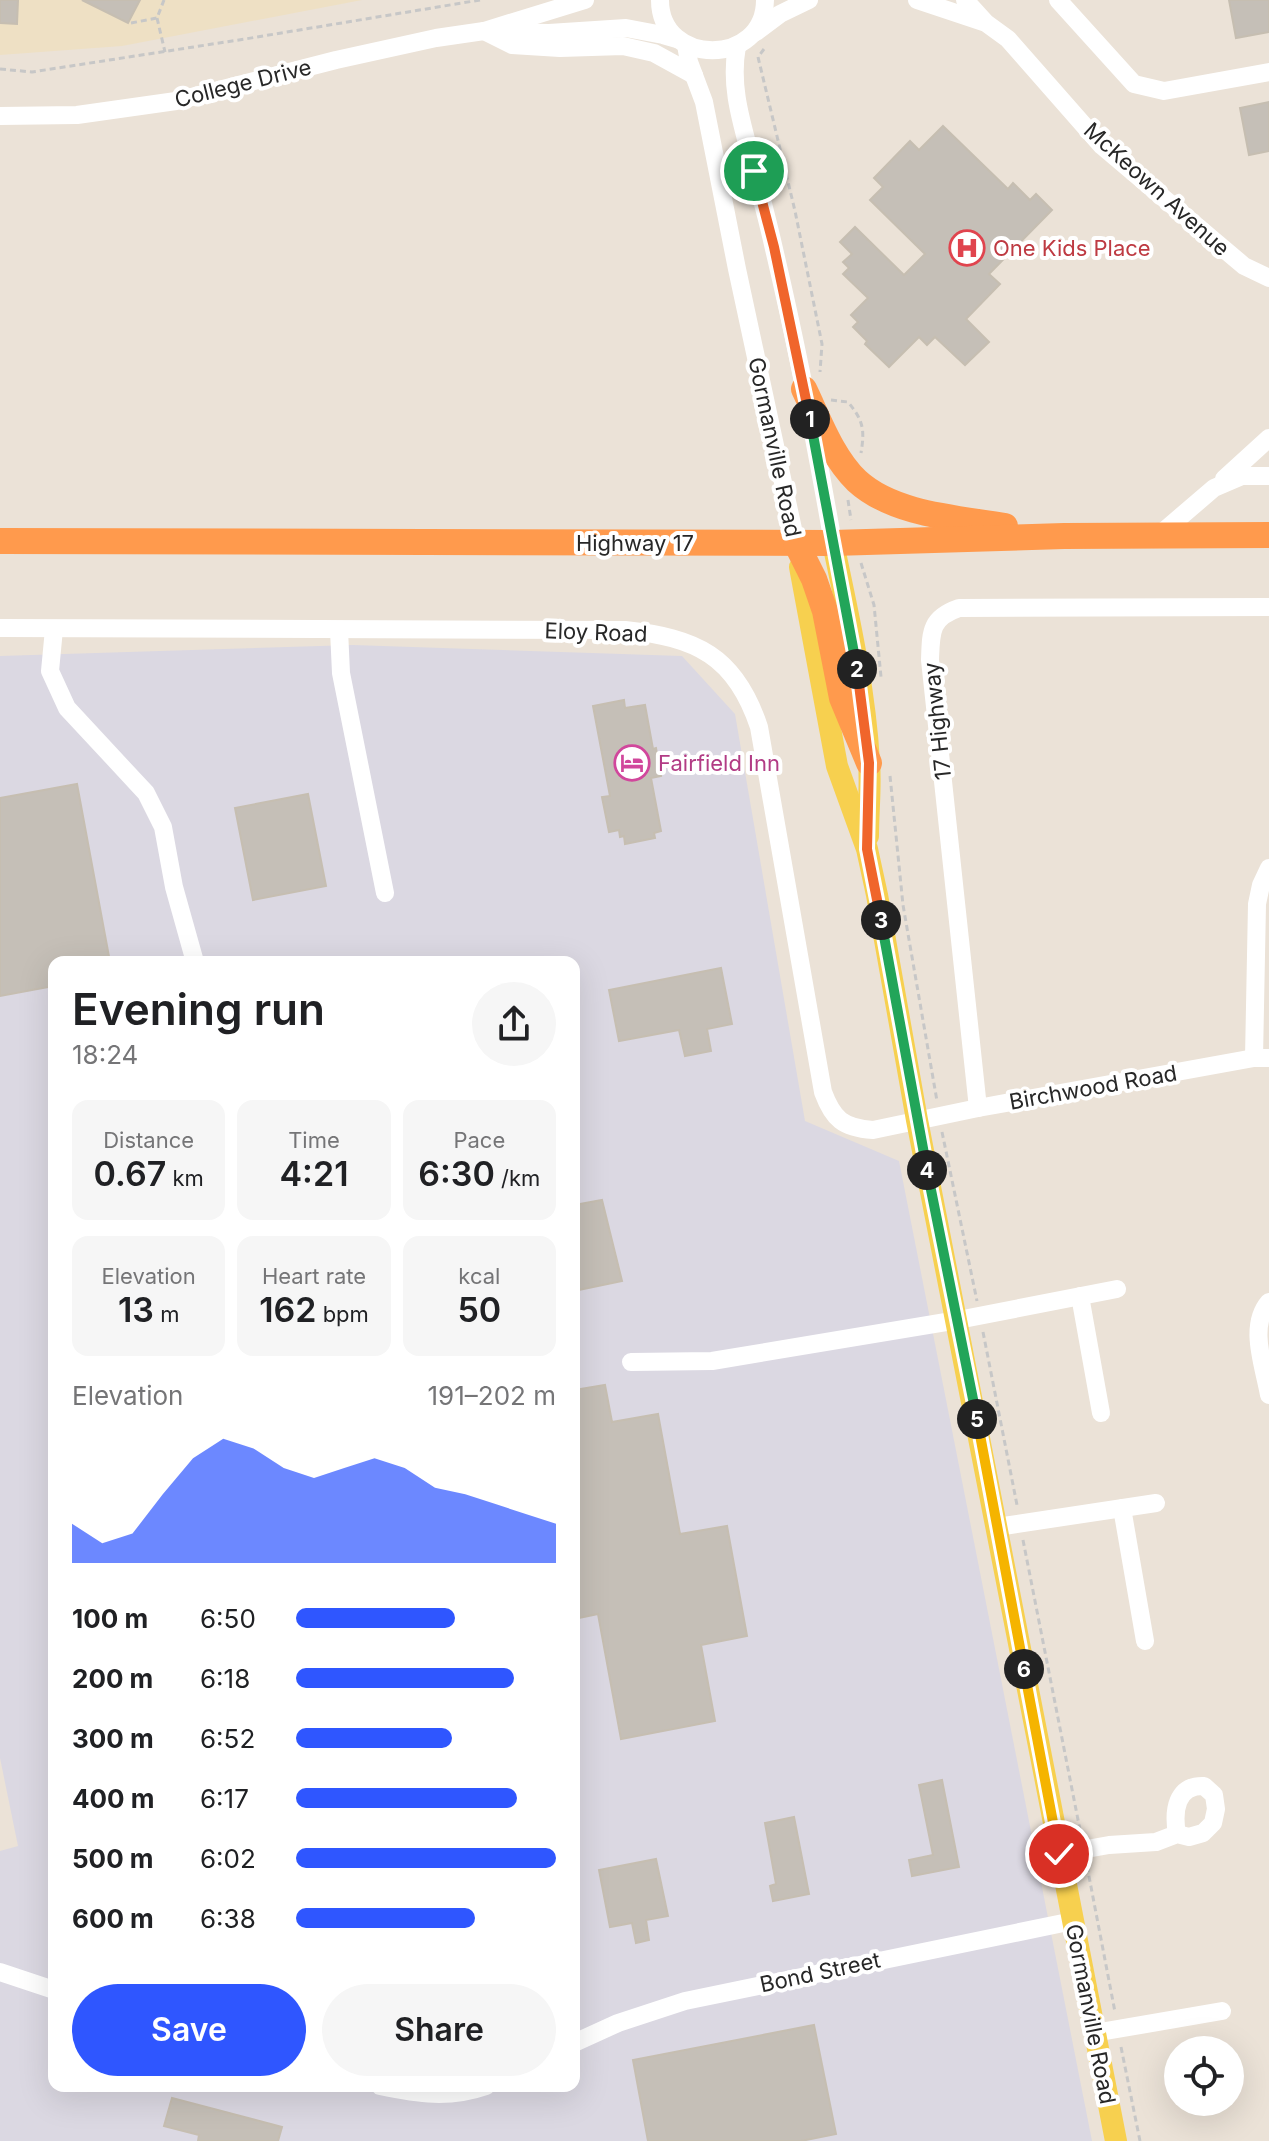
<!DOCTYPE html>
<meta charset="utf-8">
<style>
body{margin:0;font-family:Inter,sans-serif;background:#f6f6f6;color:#202124;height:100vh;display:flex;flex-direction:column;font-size:30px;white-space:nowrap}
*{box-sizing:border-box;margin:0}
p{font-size:26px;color:#757577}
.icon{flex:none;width:44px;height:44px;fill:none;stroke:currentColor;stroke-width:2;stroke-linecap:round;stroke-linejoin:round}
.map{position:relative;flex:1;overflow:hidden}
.details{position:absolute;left:48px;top:956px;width:532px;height:1136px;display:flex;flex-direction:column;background:#fff;border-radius:16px;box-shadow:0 8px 32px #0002}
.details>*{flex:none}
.fabs{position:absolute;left:1164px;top:2036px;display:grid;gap:16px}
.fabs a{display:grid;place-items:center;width:80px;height:80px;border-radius:50%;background:#fff;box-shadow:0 8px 32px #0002;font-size:40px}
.pin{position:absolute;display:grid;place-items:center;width:68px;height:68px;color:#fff;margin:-34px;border:4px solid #fff;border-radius:50%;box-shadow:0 2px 8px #0007}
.km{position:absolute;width:40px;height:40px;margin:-20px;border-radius:50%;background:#222;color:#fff;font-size:22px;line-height:40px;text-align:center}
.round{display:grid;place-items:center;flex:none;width:84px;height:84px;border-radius:42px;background:#f6f6f6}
.summary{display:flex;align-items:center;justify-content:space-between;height:136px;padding:0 24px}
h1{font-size:44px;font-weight:600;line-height:60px}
.metrics{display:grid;grid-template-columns:repeat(3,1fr);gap:12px;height:136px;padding:8px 24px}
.metrics div{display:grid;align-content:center;border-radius:16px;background:#f6f6f6;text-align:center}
.metrics b{font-size:34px;font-weight:600}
.metrics small{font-size:22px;font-weight:400}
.metrics p{font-size:22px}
.chart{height:224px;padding:16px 24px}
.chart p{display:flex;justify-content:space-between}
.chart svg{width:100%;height:144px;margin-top:8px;fill:#2f56ff;opacity:.7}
.button{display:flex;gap:16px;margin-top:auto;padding:16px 24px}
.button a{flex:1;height:92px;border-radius:48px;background:#2f56ff;color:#fff;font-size:32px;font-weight:600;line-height:92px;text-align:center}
.button a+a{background:#f6f6f6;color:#202124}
ul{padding:0 24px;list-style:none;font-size:26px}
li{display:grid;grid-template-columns:128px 96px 1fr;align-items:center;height:60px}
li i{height:20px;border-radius:10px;background:#2f56ff}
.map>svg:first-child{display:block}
.industrial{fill:#dbd8e2;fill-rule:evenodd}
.education{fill:#eee0c4}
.building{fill:#c5bfb7;stroke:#c6beb1;stroke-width:2}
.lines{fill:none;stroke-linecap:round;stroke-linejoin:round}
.path{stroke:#c7c7c7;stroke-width:3;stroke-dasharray:6 4;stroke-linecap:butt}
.minor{stroke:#fff;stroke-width:18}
.major{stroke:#f7d04f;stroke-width:22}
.highway{stroke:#ff9a4d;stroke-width:26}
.split-1-casing{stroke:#fff;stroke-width:16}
.split-2-casing{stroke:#fff;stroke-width:16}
.split-3-casing{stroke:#fff;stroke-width:16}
.split-4-casing{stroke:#fff;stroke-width:16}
.split-5-casing{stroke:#fff;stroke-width:16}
.split-6-casing{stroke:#fff;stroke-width:16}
.split-7-casing{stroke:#fff;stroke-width:16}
.split-1{stroke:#f0652b;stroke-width:10}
.split-2{stroke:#22a559;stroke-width:10}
.split-3{stroke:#f0652b;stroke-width:10}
.split-4{stroke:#22a559;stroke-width:10}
.split-5{stroke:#22a559;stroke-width:10}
.split-6{stroke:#f5b400;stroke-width:10}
.split-7{stroke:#f5b400;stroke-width:10}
.labels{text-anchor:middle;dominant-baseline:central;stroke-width:8;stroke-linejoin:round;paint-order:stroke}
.street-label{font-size:22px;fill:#272727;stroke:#fff}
.health-label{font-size:22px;fill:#be3a42;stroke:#fff;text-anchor:start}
.hotel-label{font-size:22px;fill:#b23c85;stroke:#fff;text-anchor:start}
</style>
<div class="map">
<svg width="1269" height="2141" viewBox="0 0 1269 2141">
<rect width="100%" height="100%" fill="#ebe2d7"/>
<path class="industrial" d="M353 645 682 656 735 714 805 1121 899 1161 1092 2141H0V1851L18 1846 0 1758V656ZM54 962H574V2086H54Z"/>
<path class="education" d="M0 0H362L122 46 0 55Z"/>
<g class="building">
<path d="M0 0H18L17 24 0 23Z"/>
<path d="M82 0H140L128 23Z"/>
<path d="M1229 0H1269V32L1236 38Z"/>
<path d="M1269 102V151L1249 155 1240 108Z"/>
<path d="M943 126 1008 189 1013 183 1030 200 1036 194 1052 210 989 274 1000 284 966 319 989 342 965 365 935 337 927 345 919 337 889 367 865 344 867 341 853 327 858 322 851 315 868 298 843 274 849 268 843 262 852 254 840 242 855 227 904 275 925 254 870 200 883 187 874 178 910 141 919 150Z"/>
<path d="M624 700 625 708 645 705 653 749 656 748 661 776 651 778 661 831 654 833 655 838 625 844 624 836 620 837 619 830 609 832 602 797 610 796 593 706Z"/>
<path d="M77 784 110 962H54V986L0 996V798Z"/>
<path d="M308 794 326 886 253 900 235 808Z"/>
<path d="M721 968 732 1024 707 1029 711 1051 685 1056 679 1030 619 1041 609 990Z"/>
<path d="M602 1200 622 1281 574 1291V1205Z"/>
<path d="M605 1385 612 1422 658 1414 680 1534 727 1526 747 1636 701 1645 715 1721 621 1739 598 1614 574 1619V1390Z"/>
<path d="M942 1780 959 1867 912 1876 909 1860 933 1855 919 1785Z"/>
<path d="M794 1817 809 1894 773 1901 770 1886 776 1884 765 1823Z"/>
<path d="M656 1859 668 1916 646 1920 649 1940 636 1943 632 1923 610 1927 599 1870Z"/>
<path d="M814 2025 836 2134 801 2141H648L633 2060Z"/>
<path d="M172 2098 282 2127 278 2141H198L199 2135 164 2126Z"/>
</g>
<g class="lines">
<g class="path">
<path d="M157 18 165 52"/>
<path d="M131 23 157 18 164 0"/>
<path d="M764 49 758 57 795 211 822 344 820 372"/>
<path d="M0 69 32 72 245 39 480 0"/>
<path d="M831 400 848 402C863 420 865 429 861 453"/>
<path d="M848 500 851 520"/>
<path d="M861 563 874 605 881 677"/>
<path d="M890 776 903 905 937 1101"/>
<path d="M942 1132 977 1301"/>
<path d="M983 1332 1017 1505"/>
<path d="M1023 1540 1081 1835"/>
<path d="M1087 1866 1115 2012"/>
<path d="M1121 2047 1140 2141"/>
</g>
<g class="minor">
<path d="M660 0C660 67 765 67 765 0"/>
<path d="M917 0 983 22"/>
<path d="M965 0 986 23 1008 39 1102 146 1244 266 1269 278"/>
<path d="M1058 0 1134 84 1164 91 1269 72"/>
<path d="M484 31 512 45 560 48 623 46 654 53 694 75"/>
<path d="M499 32 549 33 626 28 663 35 677 39"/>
<path d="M756 32 780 14 809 0"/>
<path d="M686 45 689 62 704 102 737 269 796 543"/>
<path d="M737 46C730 84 740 117 750 154 758 185 767 217 774 249 797 346 816 445 833 543"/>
<path d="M0 116 77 115 176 101 336 60 436 38 484 31 585 0"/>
<path d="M1224 479 1269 438"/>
<path d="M1158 536 1214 488 1242 476H1269"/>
<path d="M0 628 625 630C696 638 735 655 759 727L823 1092C833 1119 843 1128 873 1130L978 1108 1254 1058H1269"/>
<path d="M54 629 50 671 67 708 146 793 163 827 174 887 195 962"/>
<path d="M339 630 341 673 385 893"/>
<path d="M1254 1058 1257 904 1261 885 1269 868"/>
<path d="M978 1108 930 660C931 632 930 618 959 608L1269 607"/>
<path d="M1080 1296 1101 1413"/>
<path d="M1269 1302C1248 1326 1264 1366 1269 1395"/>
<path d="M631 1362 712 1361 958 1320 1117 1289"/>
<path d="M1122 1508 1145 1641"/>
<path d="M997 1527 1156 1503"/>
<path d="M1059 1854 1109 1845 1156 1842 1177 1834 1189 1837 1203 1833 1213 1823 1216 1809 1214 1795 1204 1786C1176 1785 1173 1811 1177 1834"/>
<path d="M0 1972 54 1990"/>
<path d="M1094 2033 1222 2011"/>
<path d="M574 2043 618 2023 685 2001 1073 1921"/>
<path d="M380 2086C418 2094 449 2099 486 2086"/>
</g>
<g class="major">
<path d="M833 543C848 614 865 689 869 762 871 786 868 811 868 836"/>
<path d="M800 567 837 766 867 849 877 895 917 1120 1116 2141"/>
</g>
<g class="highway">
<path d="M804 389C819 420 832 457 857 481 894 515 958 518 1005 526"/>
<path d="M0 541 833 543 1064 536 1269 535"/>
<path d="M796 543 814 579 825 611 842 698 869 763"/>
</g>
</g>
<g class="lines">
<defs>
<path id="split-1" d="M754 171 774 247 810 419"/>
<path id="split-2" d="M810 419 857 669"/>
<path id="split-3" d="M857 669 869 763 867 849 881 920"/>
<path id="split-4" d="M881 920 927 1170"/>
<path id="split-5" d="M927 1170 977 1419"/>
<path id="split-6" d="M977 1419 1024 1669"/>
<path id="split-7" d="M1024 1669 1059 1854"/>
</defs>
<use href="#split-1" class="split-1-casing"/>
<use href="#split-2" class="split-2-casing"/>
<use href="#split-3" class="split-3-casing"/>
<use href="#split-4" class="split-4-casing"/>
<use href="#split-5" class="split-5-casing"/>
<use href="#split-6" class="split-6-casing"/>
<use href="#split-7" class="split-7-casing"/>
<use href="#split-1" class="split-1"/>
<use href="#split-2" class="split-2"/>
<use href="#split-3" class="split-3"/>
<use href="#split-4" class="split-4"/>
<use href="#split-5" class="split-5"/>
<use href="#split-6" class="split-6"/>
<use href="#split-7" class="split-7"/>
</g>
<defs>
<symbol id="hospital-ring" viewBox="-11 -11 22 22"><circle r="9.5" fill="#fff" stroke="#e0444e" stroke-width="1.5"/><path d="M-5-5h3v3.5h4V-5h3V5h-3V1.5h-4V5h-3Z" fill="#e0444e"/></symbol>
<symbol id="hotel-ring" viewBox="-11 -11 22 22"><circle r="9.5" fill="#fff" stroke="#d1479c" stroke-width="1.5"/><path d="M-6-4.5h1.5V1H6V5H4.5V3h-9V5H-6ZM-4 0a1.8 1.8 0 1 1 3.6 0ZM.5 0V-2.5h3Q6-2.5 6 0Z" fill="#d1479c"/></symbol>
</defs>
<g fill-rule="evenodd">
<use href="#hospital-ring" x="947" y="228" width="40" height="40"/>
<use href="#hotel-ring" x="612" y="743" width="40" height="40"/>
</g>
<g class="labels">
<g class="street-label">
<text transform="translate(243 83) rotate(-14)">College Drive</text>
<text transform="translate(1157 189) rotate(42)">McKeown Avenue</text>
<text transform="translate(775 447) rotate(78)">Gormanville Road</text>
<text x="635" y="543">Highway 17</text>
<text transform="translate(596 632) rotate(2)">Eloy Road</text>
<text transform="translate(937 721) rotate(-96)">17 Highway</text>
<text transform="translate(1093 1087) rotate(-10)">Birchwood Road</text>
<text transform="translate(820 1972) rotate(-12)">Bond Street</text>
<text transform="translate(1091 2014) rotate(79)">Gormanville Road</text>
</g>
<g class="health-label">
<text x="993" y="248">One Kids Place</text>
</g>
<g class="hotel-label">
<text x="658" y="763">Fairfield Inn</text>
</g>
</g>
</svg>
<div class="fabs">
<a><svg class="icon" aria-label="locate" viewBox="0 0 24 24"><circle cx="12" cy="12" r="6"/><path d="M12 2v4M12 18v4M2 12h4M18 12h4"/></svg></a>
</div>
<div class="pin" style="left:754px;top:171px;background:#1e9e55"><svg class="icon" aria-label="arrive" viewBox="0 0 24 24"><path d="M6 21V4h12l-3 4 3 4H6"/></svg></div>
<div class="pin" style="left:1059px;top:1854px;background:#d93025"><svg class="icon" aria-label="check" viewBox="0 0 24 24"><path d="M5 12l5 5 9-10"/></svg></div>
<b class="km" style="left:810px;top:419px">1</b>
<b class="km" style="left:857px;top:669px">2</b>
<b class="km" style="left:881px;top:920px">3</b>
<b class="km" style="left:927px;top:1170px">4</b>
<b class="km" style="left:977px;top:1419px">5</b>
<b class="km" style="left:1024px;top:1669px">6</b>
<section class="details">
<div class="summary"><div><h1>Evening run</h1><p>18:24</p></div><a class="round"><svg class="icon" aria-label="share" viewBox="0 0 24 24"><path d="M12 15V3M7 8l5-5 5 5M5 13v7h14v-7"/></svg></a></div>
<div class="metrics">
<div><p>Distance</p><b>0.67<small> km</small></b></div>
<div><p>Time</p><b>4:21</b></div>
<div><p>Pace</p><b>6:30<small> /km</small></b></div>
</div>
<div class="metrics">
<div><p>Elevation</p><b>13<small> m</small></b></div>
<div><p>Heart rate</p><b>162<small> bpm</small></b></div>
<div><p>kcal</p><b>50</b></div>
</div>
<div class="chart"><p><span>Elevation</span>191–202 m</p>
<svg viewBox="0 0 160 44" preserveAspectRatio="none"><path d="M0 44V32L10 38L20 35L30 23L40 12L50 6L60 9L70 15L80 18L90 15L100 12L110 15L120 21L130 23L140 26L150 29L160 32V44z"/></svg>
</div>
<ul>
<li><b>100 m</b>6:50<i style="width:61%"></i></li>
<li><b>200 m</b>6:18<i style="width:84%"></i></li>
<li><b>300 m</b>6:52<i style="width:60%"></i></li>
<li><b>400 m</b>6:17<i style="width:85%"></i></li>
<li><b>500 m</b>6:02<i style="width:100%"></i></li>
<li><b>600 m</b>6:38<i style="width:69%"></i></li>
</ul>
<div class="button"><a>Save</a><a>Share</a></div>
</section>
</div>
